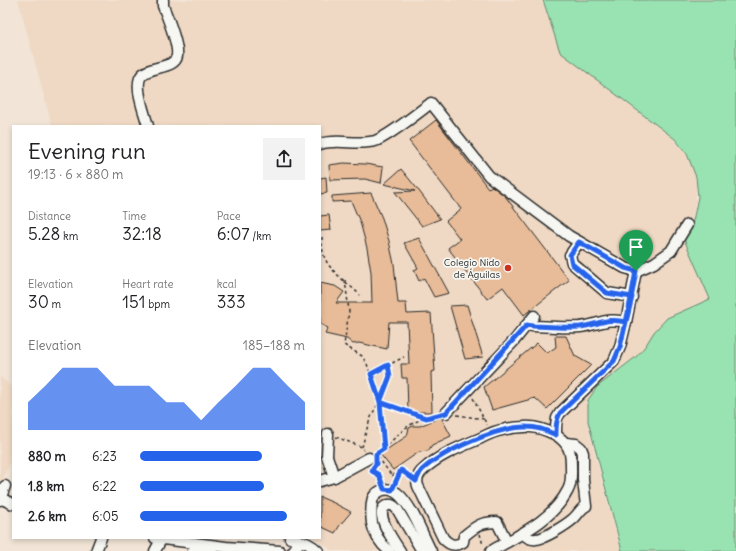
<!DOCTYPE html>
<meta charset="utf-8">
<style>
body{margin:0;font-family:Delius,sans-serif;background:#f2f2f2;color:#202124;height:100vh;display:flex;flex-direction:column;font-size:15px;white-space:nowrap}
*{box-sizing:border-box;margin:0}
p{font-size:13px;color:#757577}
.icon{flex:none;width:22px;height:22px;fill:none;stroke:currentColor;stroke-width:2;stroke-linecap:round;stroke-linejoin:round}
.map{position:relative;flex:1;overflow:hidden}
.drawer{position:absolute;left:12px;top:125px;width:309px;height:414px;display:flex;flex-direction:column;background:#fff;border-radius:0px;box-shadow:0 2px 6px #0003}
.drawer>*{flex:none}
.pin{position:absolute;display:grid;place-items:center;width:34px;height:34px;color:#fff;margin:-41px -17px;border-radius:50% 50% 50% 0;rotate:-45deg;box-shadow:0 0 4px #0007}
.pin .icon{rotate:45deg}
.round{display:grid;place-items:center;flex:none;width:42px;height:42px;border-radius:0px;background:#f2f2f2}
.headline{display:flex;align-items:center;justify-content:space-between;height:68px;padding:0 16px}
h1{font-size:22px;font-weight:600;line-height:30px}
.metrics{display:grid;grid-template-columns:repeat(3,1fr);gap:6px;height:68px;padding:4px 16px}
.metrics div{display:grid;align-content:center}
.metrics b{font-size:17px;font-weight:600}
.metrics small{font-size:11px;font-weight:400}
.metrics p{font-size:11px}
.chart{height:112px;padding:8px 16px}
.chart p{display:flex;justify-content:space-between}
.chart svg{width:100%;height:72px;margin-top:4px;fill:#2563eb;opacity:.7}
ul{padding:0 16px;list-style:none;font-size:13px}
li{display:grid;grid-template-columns:64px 48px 1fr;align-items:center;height:30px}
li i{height:10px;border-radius:5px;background:#2563eb}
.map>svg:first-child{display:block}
.built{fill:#efd9c4}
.green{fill:#99e2b1;stroke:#62866e}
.building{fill:#e8bc98;stroke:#2b2b2b}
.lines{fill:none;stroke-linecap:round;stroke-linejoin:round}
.minor-casing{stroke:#2b2b2b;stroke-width:13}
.path{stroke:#2b2b2b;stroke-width:1.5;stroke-dasharray:3 3;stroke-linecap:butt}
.minor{stroke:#f6f6f2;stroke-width:10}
.route-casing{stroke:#fff;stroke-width:8}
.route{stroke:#2563eb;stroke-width:5}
.poi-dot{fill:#c8321e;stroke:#f6f6f2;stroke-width:1.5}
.labels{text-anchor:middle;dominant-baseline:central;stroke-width:3.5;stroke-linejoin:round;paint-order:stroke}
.poi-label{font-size:10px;fill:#2b2b2b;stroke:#f6f6f2;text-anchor:end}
</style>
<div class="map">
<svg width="736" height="551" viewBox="0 0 736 551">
<rect width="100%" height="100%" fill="#f2e5d7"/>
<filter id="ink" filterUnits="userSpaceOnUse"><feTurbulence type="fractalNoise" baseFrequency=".025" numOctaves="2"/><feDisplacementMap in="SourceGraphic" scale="8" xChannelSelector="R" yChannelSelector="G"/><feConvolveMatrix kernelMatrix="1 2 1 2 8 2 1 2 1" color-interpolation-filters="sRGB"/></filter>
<g filter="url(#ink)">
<g class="built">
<path d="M18 0H542L560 51 674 139 686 154 693 168 696 183V201L692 220 683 238 710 299 663 322 655 332 647 345 636 357 598 386 589 398 587 416 590 435 621 551H333L319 541 312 538H320V126H52Z"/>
<path d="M0 377 13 388V456L1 483H0Z"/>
</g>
<path class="green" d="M543 0H736V551H622L588 421V400L597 387 637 356 646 345 654 332 667 318 710 299 683 237 693 221 698 197 696 177 687 154 675 139 560 52Z"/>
<g class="building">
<path d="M436 120 488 188 492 186 505 196 569 280 524 315 503 287 487 299 448 248 460 239 446 221 461 209 409 141Z"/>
<path d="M344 163 365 164 383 167 381 183 365 179 330 180 329 165Z"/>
<path d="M401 169 419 191 440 219 422 226 395 192 415 191 384 184Z"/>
<path d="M326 177 327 193 320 194V178Z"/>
<path d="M371 193 382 218 389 241 394 264 398 303H406L407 314 431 313 435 371 431 372 432 412H408L407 378H402L401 364H409L407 322H389L387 349 359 343 353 344 347 339 325 334 328 328 320 324V283L335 286 344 292 336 303H372L371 272 367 248 360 222 351 201 332 202V196Z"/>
<path d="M329 215 331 230 320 231V216Z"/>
<path d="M419 238 449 293 434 297 424 278 419 281 414 270 418 268 404 243Z"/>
<path d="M467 305 483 357 465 359 450 306Z"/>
<path d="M555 336H566L575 356 591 365 547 409 535 398 492 410 484 387 537 343 547 353 556 347Z"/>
<path d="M441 417 451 436 432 445 428 451 419 452 393 470 380 454 407 436 409 428 413 426H420Z"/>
<path d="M320 497 334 503 351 512 340 525 335 533 320 526Z"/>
</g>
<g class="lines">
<defs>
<g id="minor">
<path d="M148 126C145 114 135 90 140 78 145 65 175 70 177 56 179 45 167 16 163 6V0"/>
<path d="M320 144C338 138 357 146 375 141 388 137 419 112 431 103L489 176 569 236 625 268 636 271 654 263 671 251 687 225"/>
<path d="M579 242 570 255 572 263 607 293 632 297"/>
<path d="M527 325 532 326C548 326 564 328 580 327 598 325 607 317 626 322"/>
<path d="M446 413 514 341 534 316"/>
<path d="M334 477 369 458"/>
<path d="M320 481 334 477 327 456 328 434"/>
<path d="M0 498 13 504"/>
<path d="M0 500 5 486"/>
<path d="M522 533C526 537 530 540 536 539 544 539 566 525 573 519 578 515 580 509 586 506L583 480V453L581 448 576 444 566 443"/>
<path d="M155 538 226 547 280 551"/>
<path d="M290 538C300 540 311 544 318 551"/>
<path d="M507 542 497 522C481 522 476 526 464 536L463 542C455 547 449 545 443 538L418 486C416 480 418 474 423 470 439 455 460 447 479 439 487 435 494 431 502 430 509 428 517 427 524 427 536 426 546 430 556 435"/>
<path d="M96 551 101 538"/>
<path d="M155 551 162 538"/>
<path d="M193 551 211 549"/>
<path d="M293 551 297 546V540"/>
<path d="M389 551C381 544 374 534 372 523 371 516 371 504 373 498 378 489 389 487 397 493 412 505 422 534 431 551"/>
<path d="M400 551C395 543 373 513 386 506 391 503 394 506 397 509L422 551"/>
<path d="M491 551C519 535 553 520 568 490 572 483 571 474 571 466 571 451 569 444 556 435V426L557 418 560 413 614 361 620 347 626 322 636 271"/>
</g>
</defs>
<use href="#minor" class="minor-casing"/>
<g class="path">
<path d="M322 237C322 243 322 250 324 256 329 271 349 284 360 295"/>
<path d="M345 280 349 311 344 345 362 356 367 364 380 402 384 449 377 453"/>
<path d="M371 374 404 357"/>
<path d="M473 398 487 425"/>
<path d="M380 402 426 418"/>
<path d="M457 415 484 419"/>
<path d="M336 437 362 447 364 451"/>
<path d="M362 447C365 436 368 422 374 411 382 397 394 383 388 365"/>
<path d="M384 449C403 429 410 421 437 415"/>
<path d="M378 457 392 476 401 470 410 476"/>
<path d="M375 466 372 471 379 475 381 481"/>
<path d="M395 483 401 470"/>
<path d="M480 534 483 545"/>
</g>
<use href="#minor" class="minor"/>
</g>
</g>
<g class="lines" filter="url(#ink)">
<defs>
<path id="route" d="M636 271C633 288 630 305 626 322 607 317 598 325 580 327 564 328 548 326 532 326L527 325 446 413 426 418 380 402 390 376 388 365 371 374 380 402 384 449 376 454V464L373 468 372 471 379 475 384 489 392 490 401 470 416 481C418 477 419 473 422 470 443 451 499 426 527 427 538 427 546 430 556 435 556 427 556 420 560 413L614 361 620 347 632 297 607 293 572 264 570 255 579 242 625 268 636 271"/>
</defs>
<use href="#route" class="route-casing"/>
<use href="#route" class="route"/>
</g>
<circle class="poi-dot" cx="508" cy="268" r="4"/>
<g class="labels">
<g class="poi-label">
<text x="500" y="262">Colegio Nido<tspan x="500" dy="12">de Águilas</tspan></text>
</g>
</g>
</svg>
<div class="pin" style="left:636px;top:271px;background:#1e9e55"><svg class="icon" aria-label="arrive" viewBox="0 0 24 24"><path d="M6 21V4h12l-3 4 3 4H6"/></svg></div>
<section class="drawer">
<div class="headline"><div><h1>Evening run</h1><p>19:13 · 6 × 880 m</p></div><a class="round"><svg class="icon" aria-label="share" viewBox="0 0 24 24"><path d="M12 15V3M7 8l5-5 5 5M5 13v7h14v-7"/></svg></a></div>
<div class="metrics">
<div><p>Distance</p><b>5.28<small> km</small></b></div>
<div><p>Time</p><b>32:18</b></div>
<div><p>Pace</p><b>6:07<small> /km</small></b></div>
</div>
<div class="metrics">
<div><p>Elevation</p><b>30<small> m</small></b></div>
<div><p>Heart rate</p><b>151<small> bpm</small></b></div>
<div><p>kcal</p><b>333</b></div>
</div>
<div class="chart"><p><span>Elevation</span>185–188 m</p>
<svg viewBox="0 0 160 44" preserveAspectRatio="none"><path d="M0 44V27L10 17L20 6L30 6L40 6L50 17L60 17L70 17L80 27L90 27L100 38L110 27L120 17L130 6L140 6L150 17L160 27V44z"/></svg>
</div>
<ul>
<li><b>880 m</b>6:23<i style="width:74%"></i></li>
<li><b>1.8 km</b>6:22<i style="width:75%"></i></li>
<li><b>2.6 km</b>6:05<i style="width:89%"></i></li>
</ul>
</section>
</div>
